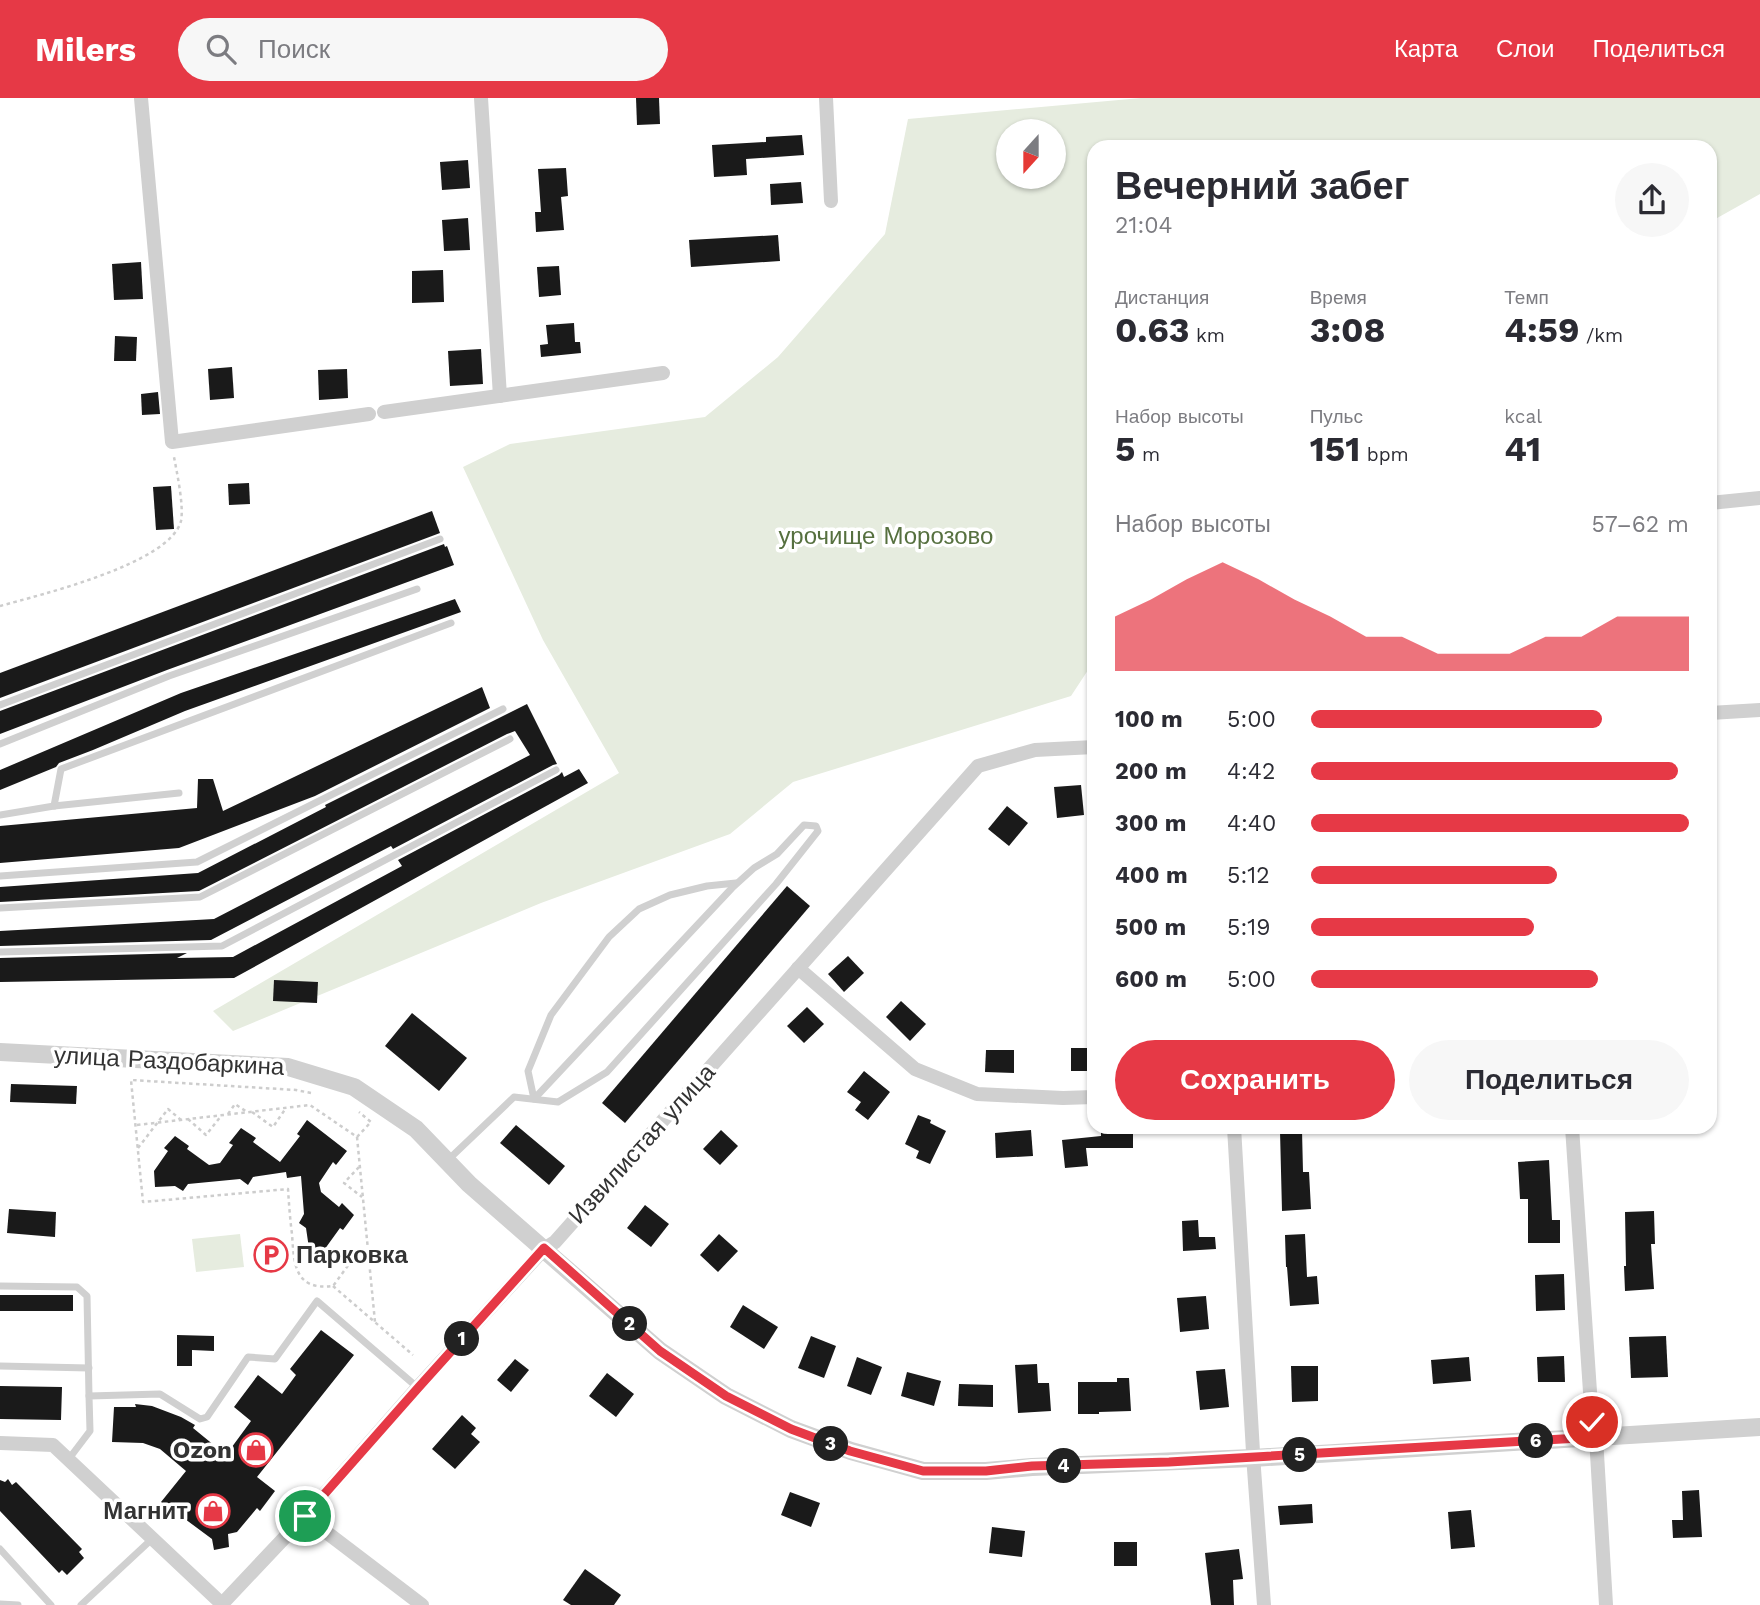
<!DOCTYPE html>
<html lang="ru">
<meta charset="utf-8">
<style>
body{margin:0;font-family:"Work Sans",sans-serif;background:#f7f7f7;color:#2b2b33;height:100vh;display:flex;flex-direction:column;font-size:26px;white-space:nowrap}
*{box-sizing:border-box;margin:0}
p{font-size:23px;color:#7c7c81}
.icon{flex:none;width:38px;height:38px;fill:none;stroke:currentColor;stroke-width:2;stroke-linecap:round;stroke-linejoin:round}
.map{position:relative;flex:1;overflow:hidden}
.panel{position:absolute;left:1087px;top:42px;width:630px;height:994px;display:flex;flex-direction:column;background:#fff;border-radius:21px;box-shadow:0 2px 5px #0004}
.panel>*{flex:none}
.needle{width:46px;rotate:201deg}
.tools{position:absolute;left:996px;top:21px;display:grid;gap:14px}
.tools a{display:grid;place-items:center;width:70px;height:70px;border-radius:50%;background:#fff;box-shadow:0 2px 5px #0004;font-size:35px}
.pin{position:absolute;display:grid;place-items:center;width:60px;height:60px;color:#fff;margin:-30px;border:4px solid #fff;border-radius:50%;box-shadow:0 2px 7px #0007}
.km{position:absolute;width:35px;height:35px;margin:-18px;border-radius:50%;background:#222;color:#fff;font-size:19px;line-height:35px;text-align:center}
.round{display:grid;place-items:center;flex:none;width:74px;height:74px;border-radius:37px;background:#f7f7f7}
.headline{display:flex;align-items:center;justify-content:space-between;height:119px;padding:0 28px}
h1{font-size:38px;font-weight:700;line-height:52px}
.stats{display:grid;grid-template-columns:repeat(3,1fr);gap:10px;height:119px;padding:7px 28px}
.stats div{display:grid;align-content:center}
.stats b{font-size:35px;font-weight:700}
.stats small{font-size:19px;font-weight:400}
.stats p{font-size:19px}
.chart{height:196px;padding:14px 28px}
.chart p{display:flex;justify-content:space-between}
.chart svg{width:100%;height:126px;margin-top:7px;fill:#e63946;opacity:.7}
.cta{display:flex;gap:14px;margin-top:auto;padding:14px 28px}
.cta a{flex:1;height:80px;border-radius:42px;background:#e63946;color:#fff;font-size:28px;font-weight:700;line-height:80px;text-align:center}
.cta a+a{background:#f7f7f7;color:#2b2b33}
ul{padding:0 28px;list-style:none;font-size:23px}
li{display:grid;grid-template-columns:112px 84px 1fr;align-items:center;height:52px}
li i{height:18px;border-radius:9px;background:#e63946}
header{display:flex;align-items:center;gap:42px;box-sizing:border-box;height:98px;padding:0 35px;background:#e63946;color:#fff}
header strong{font-size:33px}
nav{display:flex;gap:38px;margin-inline-start:auto;font-size:24px}
.search{width:490px;height:63px;background:#f7f7f7;display:flex;align-items:center;gap:18px;box-sizing:border-box;padding:0 24px;border-radius:38px;color:#7c7c81;font-size:26px}
.map>svg:first-child{display:block}
.green{fill:#e6ecdf;fill-rule:evenodd}
.building{fill:#1a1a1a}
.lines{fill:none;stroke-linecap:round;stroke-linejoin:round}
.path{stroke:#cdcdcd;stroke-width:2.5;stroke-dasharray:3.5 3.5;stroke-linecap:butt}
.service{stroke:#d0d0d0;stroke-width:7}
.minor{stroke:#d0d0d0;stroke-width:14}
.tertiary{stroke:#d0d0d0;stroke-width:18}
.route-casing{stroke:#fff;stroke-width:14}
.route{stroke:#e63946;stroke-width:9}
.labels{text-anchor:middle;dominant-baseline:central;stroke-width:7;stroke-linejoin:round;paint-order:stroke}
.park-label{font-size:24px;fill:#56703f;stroke:#fff}
.street-label{font-size:24px;fill:#333;stroke:#fff}
.poi-label{font-size:24px;font-weight:bold;fill:#333;stroke:#fff;text-anchor:end}
</style>
<header>
<strong>Milers</strong>
<div class="search"><svg class="icon" aria-label="search" viewBox="0 0 24 24"><circle cx="10" cy="10" r="6"/><path d="M15 15l6 6"/></svg>Поиск</div>
<nav><a>Карта</a><a>Слои</a><a>Поделиться</a></nav>
</header>
<div class="map">
<svg width="1760" height="1507" viewBox="0 0 1760 1507">
<rect width="100%" height="100%" fill="#fff"/>
<g class="green">
<path d="M1141 0H1760V96L1710 124V49H1094V563L1071 598 793 684 730 736 541 805 233 933 213 913 619 675 543 542 463 369 510 346 705 319 778 259 885 136 908 21ZM1008 33H1054V79H1008Z"/>
<path d="M240 1136 244 1169 196 1174 192 1141Z"/>
</g>
<g class="building">
<path d="M636 0H659L660 26 637 27Z"/>
<path d="M802 37 804 57 746 61 747 77 714 79 712 47 766 44V39Z"/>
<path d="M468 62 470 90 442 92 440 64Z"/>
<path d="M566 70 568 98 561 99 564 132 536 134 535 114H541L538 71Z"/>
<path d="M801 84 803 105 771 107 770 86Z"/>
<path d="M468 120 470 152 444 153 442 122Z"/>
<path d="M778 137 780 163 691 169 689 142Z"/>
<path d="M141 164 143 201 114 202 112 166Z"/>
<path d="M559 168 561 197 539 199 537 169Z"/>
<path d="M443 172 444 204 412 205V173Z"/>
<path d="M574 225 575 244H580L581 255 541 259 540 247 548 246 546 227Z"/>
<path d="M115 238 137 239 136 263H114Z"/>
<path d="M481 251 483 286 450 288 448 253Z"/>
<path d="M232 269 234 300 210 302 208 271Z"/>
<path d="M347 271 348 300 319 302 318 272Z"/>
<path d="M158 294 160 316 142 317 141 296Z"/>
<path d="M249 385 250 406 229 407 228 386Z"/>
<path d="M171 388 174 431 156 432 153 389Z"/>
<path d="M432 413 440 435 0 600V575Z"/>
<path d="M444 446 445 449 447 448 454 467 167 572 0 636V613Z"/>
<path d="M455 501 461 514 185 613 93 652 59 665 56 669 0 692V672L181 595Z"/>
<path d="M482 589 490 610 315 698 179 750 0 765V728L197 710 198 681H213L223 713Z"/>
<path d="M527 606 557 666 553 667 393 751 391 748 211 842 0 848V833L214 821 530 657 515 633 507 636 199 793 0 804V789L198 775 326 709 325 707Z"/>
<path d="M579 671 588 685 234 880 0 884V860L187 855 177 860 233 859 402 768 398 762 559 677 562 674 564 679Z"/>
<path d="M1081 687 1084 717 1057 720 1054 689Z"/>
<path d="M1007 708 1028 725 1009 748 988 731Z"/>
<path d="M787 788 810 808 625 1025 602 1005Z"/>
<path d="M848 858 864 875 844 894 828 876Z"/>
<path d="M274 882 318 884 317 905 273 903Z"/>
<path d="M901 903 926 926 910 943 886 919Z"/>
<path d="M807 909 824 926 804 945 787 928Z"/>
<path d="M412 915 467 960 439 993 385 948Z"/>
<rect x="1071" y="950" width="23" height="23"/>
<path d="M986 952H1014V975L985 974Z"/>
<path d="M864 973 890 994 868 1022 855 1012 861 1004 847 994Z"/>
<path d="M11 986 77 988 76 1006 10 1004Z"/>
<path d="M918 1017 931 1022 930 1025 946 1033 930 1066 916 1060 919 1053 905 1046Z"/>
<path d="M307 1022 347 1053 336 1067 333 1064 319 1085 321 1094 339 1109 342 1105 354 1117 343 1132 340 1130 327 1148 328 1159 311 1164 306 1130 299 1125 304 1116 301 1078 287 1080 286 1074 253 1079 248 1087 240 1081 188 1086 183 1093 175 1088 155 1089 154 1073 168 1053 164 1050 175 1038 189 1048 187 1051 209 1067 220 1065 233 1047 229 1045 241 1030 256 1040 253 1044 280 1064 300 1038 297 1036Z"/>
<path d="M516 1027 565 1068 549 1087 500 1045Z"/>
<path d="M1101 1030H1133V1050H1086L1088 1068 1065 1070 1062 1042 1101 1038Z"/>
<path d="M721 1032 738 1048 720 1067 703 1051Z"/>
<path d="M1031 1032 1033 1058 996 1060 995 1035Z"/>
<path d="M1302 1032 1303 1074H1309L1311 1111 1282 1113 1280 1033Z"/>
<path d="M1549 1062 1552 1122H1560V1145H1528V1101H1520L1518 1064Z"/>
<path d="M645 1107 669 1126 651 1149 627 1130Z"/>
<path d="M9 1111 56 1114 55 1139 7 1135Z"/>
<path d="M1654 1113 1655 1146H1651L1654 1191 1625 1193 1624 1168H1626L1625 1114Z"/>
<path d="M1198 1122 1199 1139H1215L1216 1151 1183 1153 1182 1123Z"/>
<path d="M719 1136 738 1153 718 1174 700 1157Z"/>
<path d="M1305 1136 1307 1179 1317 1178 1319 1206 1290 1208 1287 1169H1286L1285 1137Z"/>
<path d="M1564 1176 1565 1212 1536 1213 1535 1177Z"/>
<rect x="0" y="1197" width="73" height="16"/>
<path d="M1206 1198 1209 1231 1180 1234 1177 1200Z"/>
<path d="M743 1207 778 1229 764 1251 730 1229Z"/>
<path d="M321 1232 354 1257 257 1379 275 1393 260 1413 257 1410 237 1434 228 1436 229 1449 214 1452 212 1441 185 1421 183 1423 161 1404 186 1373 160 1351 143 1345 112 1344 114 1309H136L135 1306 152 1308 181 1319 195 1327 193 1330 226 1357 251 1323 234 1309 258 1277 282 1296 296 1277 290 1271Z"/>
<path d="M177 1237 214 1238V1253L192 1252V1268H177Z"/>
<path d="M811 1238 836 1248 824 1280 798 1270Z"/>
<path d="M1666 1238 1668 1279 1631 1280 1629 1239Z"/>
<path d="M1564 1258 1565 1284H1538L1537 1259Z"/>
<path d="M857 1259 882 1269 871 1297 847 1288Z"/>
<path d="M1469 1259 1471 1283 1433 1286 1431 1262Z"/>
<path d="M515 1261 529 1272 511 1294 497 1282Z"/>
<path d="M1037 1266 1038 1285H1049L1051 1313 1018 1315 1015 1267Z"/>
<path d="M1291 1268H1318V1303L1292 1304Z"/>
<path d="M1225 1271 1229 1309 1200 1312 1196 1273Z"/>
<path d="M907 1274 941 1283 934 1308 901 1298Z"/>
<path d="M607 1275 634 1296 616 1319 589 1298Z"/>
<path d="M1117 1280H1129L1131 1313 1099 1314V1316H1078V1284H1117Z"/>
<path d="M959 1286 993 1287V1309L958 1308Z"/>
<path d="M0 1288 62 1289 61 1322 0 1321Z"/>
<path d="M462 1317 476 1330 471 1336 480 1344 455 1371 432 1351Z"/>
<path d="M8 1381 12 1387 16 1384 82 1451 79 1454 84 1460 67 1477 62 1472 59 1475 0 1413V1382L5 1384Z"/>
<path d="M1699 1392 1702 1439 1673 1440 1672 1422H1683L1682 1393Z"/>
<path d="M790 1394 820 1405 811 1429 781 1417Z"/>
<path d="M1312 1406 1313 1425 1280 1427 1278 1408Z"/>
<path d="M1471 1412 1475 1449 1451 1451 1448 1414Z"/>
<path d="M992 1429 1025 1433 1022 1459 989 1455Z"/>
<rect x="1114" y="1444" width="23" height="24"/>
<path d="M1239 1451 1243 1481 1233 1482 1234 1507H1211L1205 1455Z"/>
<path d="M585 1471 621 1497 614 1507H571L563 1502Z"/>
</g>
<g class="lines">
<g class="path">
<path d="M0 508C39 497 170 466 181 423 184 408 177 375 174 359"/>
<path d="M311 995 296 992 131 982 143 1104 288 1091C289 1106 290 1121 292 1136 294 1165 294 1193 333 1188L358 1154 369 1163"/>
<path d="M252 1014 273 1029 286 1010"/>
<path d="M228 1016 235 1006 247 1014"/>
<path d="M188 1021 206 1037 221 1018"/>
<path d="M137 1027 310 1007 357 1039 375 1224"/>
<path d="M357 1039 371 1024 359 1014"/>
<path d="M138 1050 168 1011 181 1022"/>
<path d="M359 1069 344 1085 362 1099"/>
<path d="M333 1188 413 1257"/>
</g>
<g class="service">
<path d="M0 607 440 441"/>
<path d="M0 646 169 578 417 491"/>
<path d="M54 708 61 671 451 525"/>
<path d="M0 717 54 708 179 695"/>
<path d="M0 778 197 764 503 611"/>
<path d="M0 810 200 799 510 641"/>
<path d="M0 854 222 848 556 672"/>
<path d="M534 1001 528 973 551 917 609 839 639 811 670 797 707 788 736 785"/>
<path d="M448 1062 514 999 558 1004 607 974 776 786 818 733 816 728 804 727 777 756 754 770 732 790 534 1001"/>
<path d="M0 1188 77 1189 87 1198 89 1298"/>
<path d="M0 1268 89 1270"/>
<path d="M68 1362 90 1333 89 1298 160 1296 200 1321 207 1319 248 1259 275 1261 317 1203 417 1289"/>
<path d="M0 1451 51 1507"/>
<path d="M0 1506 18 1507"/>
<path d="M81 1507 152 1441"/>
</g>
<g class="minor">
<path d="M141 0 172 344 369 316"/>
<path d="M481 0 500 298"/>
<path d="M826 0 831 103"/>
<path d="M384 314 663 275"/>
<path d="M1710 405 1760 400"/>
<path d="M1710 615 1760 612"/>
<path d="M798 870 915 971 977 996 1063 1000 1094 999"/>
<path d="M1234 1029 1254 1371 1264 1507"/>
<path d="M1572 1029 1592 1323 1596 1339 1606 1507"/>
<path d="M0 1345 53 1347 222 1506"/>
<path d="M305 1418 422 1507"/>
<path d="M221 1507 305 1418 418 1289 544 1151 555 1144 978 668 1035 652 1094 649"/>
</g>
<path class="tertiary" d="M0 954 288 969 354 989 416 1031 469 1086 660 1253 726 1298 791 1331 851 1353 923 1373H986L1032 1369 1253 1360 1760 1329"/>
</g>
<g class="lines">
<defs>
<path id="route" d="M305 1418 418 1290 544 1150 660 1253 726 1298 791 1331 850 1353 923 1373H986L1032 1368 1169 1364 1596 1339 1592 1324"/>
</defs>
<use href="#route" class="route-casing"/>
<use href="#route" class="route"/>
</g>
<defs>
<symbol id="parking-ring" viewBox="-11 -11 22 22"><circle r="9.5" fill="#fff" stroke="#e63946" stroke-width="1.5"/><path d="M-3.5-5.5H1a3.5 3.5 0 0 1 0 7H-1V5.5H-3.5ZM-1-3.4V-.6H.8a1.4 1.4 0 0 0 0-2.8Z" fill="#e63946"/></symbol>
<symbol id="shop-ring" viewBox="-11 -11 22 22"><circle r="9.5" fill="#fff" stroke="#e63946" stroke-width="1.5"/><path d="M-5-2.5h2.3a2.7 3.5 0 0 1 5.4 0H5L5.5 6h-11ZM-1.5-2.5h3a1.5 2.3 0 0 0-3 0Z" fill="#e63946"/></symbol>
</defs>
<g fill-rule="evenodd">
<use href="#parking-ring" x="252" y="1138" width="38" height="38"/>
<use href="#shop-ring" x="237" y="1333" width="38" height="38"/>
<use href="#shop-ring" x="194" y="1394" width="38" height="38"/>
</g>
<g class="labels">
<g class="park-label">
<text x="886" y="438">урочище Морозово</text>
</g>
<g class="street-label">
<text transform="translate(169 963) rotate(3)">улица Раздобаркина</text>
<text transform="translate(642 1046) rotate(-48)">Извилистая улица</text>
</g>
<g class="poi-label">
<text x="296" y="1157" text-anchor="start">Парковка</text>
<text x="232" y="1352">Ozon</text>
<text x="188" y="1413">Магнит</text>
</g>
</g>
</svg>
<div class="tools">
<a><svg class="needle" viewBox="-14 -14 28 28"><path d="M0-13l5 13h-10z" fill="#e53935"/><path d="M0 13l5-13h-10z" fill="#7c7c81"/></svg></a>
</div>
<div class="pin" style="left:305px;top:1418px;background:#1e9e55"><svg class="icon" aria-label="arrive" viewBox="0 0 24 24"><path d="M6 21V4h12l-3 4 3 4H6"/></svg></div>
<div class="pin" style="left:1592px;top:1324px;background:#d93025"><svg class="icon" aria-label="check" viewBox="0 0 24 24"><path d="M5 12l5 5 9-10"/></svg></div>
<b class="km" style="left:462px;top:1241px">1</b>
<b class="km" style="left:630px;top:1226px">2</b>
<b class="km" style="left:831px;top:1346px">3</b>
<b class="km" style="left:1064px;top:1368px">4</b>
<b class="km" style="left:1300px;top:1357px">5</b>
<b class="km" style="left:1536px;top:1343px">6</b>
<section class="panel">
<div class="headline"><div><h1>Вечерний забег</h1><p>21:04</p></div><a class="round"><svg class="icon" aria-label="share" viewBox="0 0 24 24"><path d="M12 15V3M7 8l5-5 5 5M5 13v7h14v-7"/></svg></a></div>
<div class="stats">
<div><p>Дистанция</p><b>0.63<small> km</small></b></div>
<div><p>Время</p><b>3:08</b></div>
<div><p>Темп</p><b>4:59<small> /km</small></b></div>
</div>
<div class="stats">
<div><p>Набор высоты</p><b>5<small> m</small></b></div>
<div><p>Пульс</p><b>151<small> bpm</small></b></div>
<div><p>kcal</p><b>41</b></div>
</div>
<div class="chart"><p><span>Набор высоты</span>57–62 m</p>
<svg viewBox="0 0 160 44" preserveAspectRatio="none"><path d="M0 44V25L10 19L20 12L30 6L40 12L50 19L60 25L70 32L80 32L90 38L100 38L110 38L120 32L130 32L140 25L150 25L160 25V44z"/></svg>
</div>
<ul>
<li><b>100 m</b>5:00<i style="width:77%"></i></li>
<li><b>200 m</b>4:42<i style="width:97%"></i></li>
<li><b>300 m</b>4:40<i style="width:100%"></i></li>
<li><b>400 m</b>5:12<i style="width:65%"></i></li>
<li><b>500 m</b>5:19<i style="width:59%"></i></li>
<li><b>600 m</b>5:00<i style="width:76%"></i></li>
</ul>
<div class="cta"><a>Сохранить</a><a>Поделиться</a></div>
</section>
</div>
